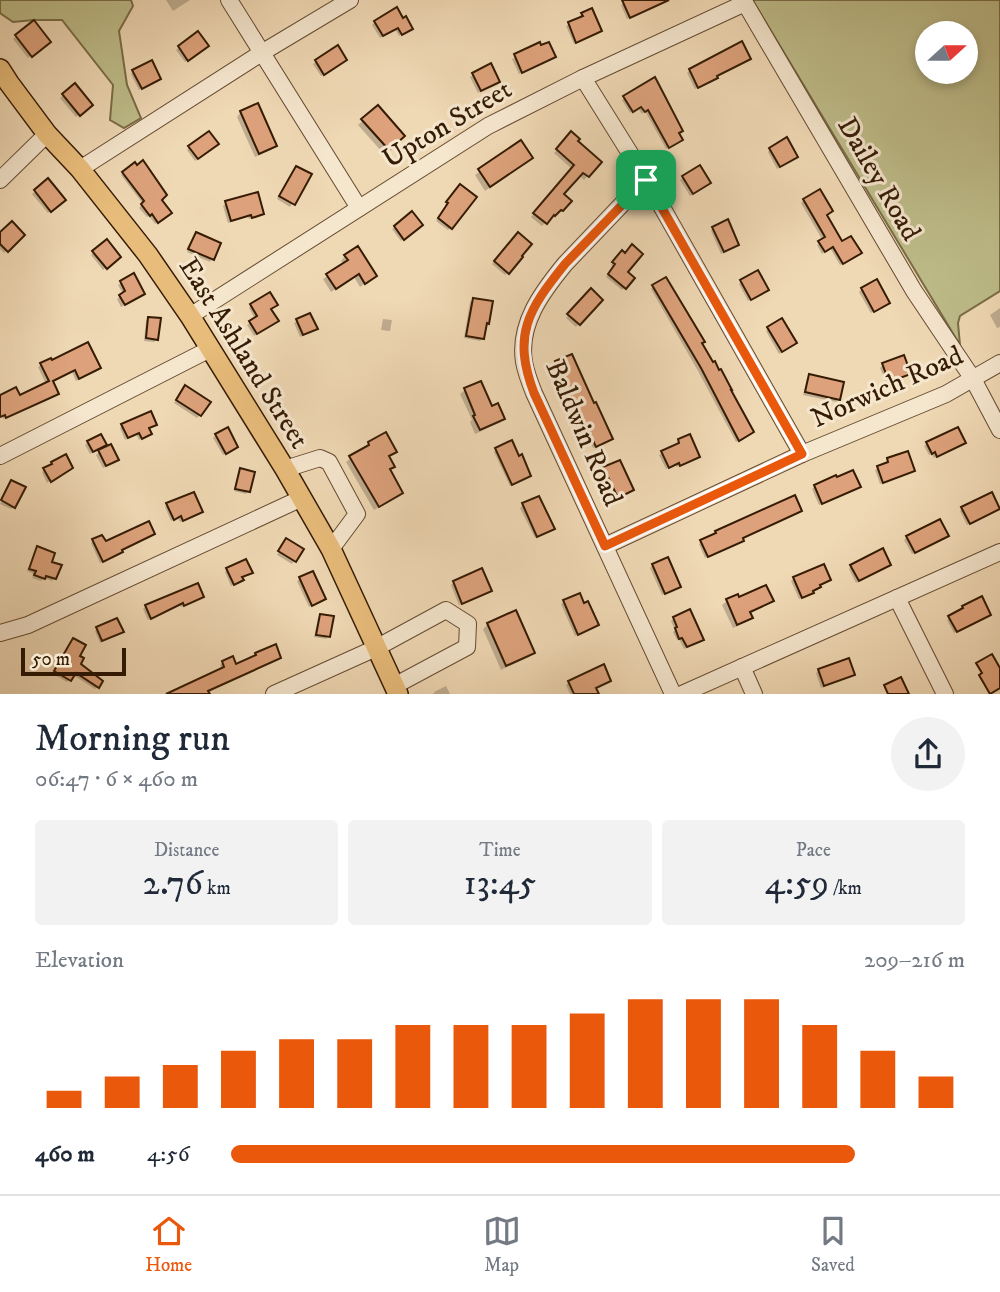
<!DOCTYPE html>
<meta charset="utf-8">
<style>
body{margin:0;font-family:"IM FELL DW Pica",serif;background:#f2f2f3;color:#1f2937;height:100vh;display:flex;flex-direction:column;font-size:26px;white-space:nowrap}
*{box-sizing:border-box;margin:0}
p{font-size:23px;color:#747a83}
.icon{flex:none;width:38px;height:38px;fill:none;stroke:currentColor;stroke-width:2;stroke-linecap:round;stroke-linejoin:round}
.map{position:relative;height:694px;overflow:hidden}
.panel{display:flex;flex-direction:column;background:#fff;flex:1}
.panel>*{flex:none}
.needle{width:46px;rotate:69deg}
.buttons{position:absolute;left:915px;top:21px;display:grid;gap:14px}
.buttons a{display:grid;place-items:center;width:63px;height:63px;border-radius:50%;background:#fff;box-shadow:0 4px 10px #0003;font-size:35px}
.scale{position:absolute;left:21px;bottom:18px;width:105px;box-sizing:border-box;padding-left:7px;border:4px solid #351b04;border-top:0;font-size:19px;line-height:24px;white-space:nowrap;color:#351b04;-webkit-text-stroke:5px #f5e6ce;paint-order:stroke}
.pin{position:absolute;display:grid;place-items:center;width:60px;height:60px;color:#fff;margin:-30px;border-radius:14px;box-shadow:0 4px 10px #0006}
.round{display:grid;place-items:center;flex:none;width:74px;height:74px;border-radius:37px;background:#f2f2f3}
.overview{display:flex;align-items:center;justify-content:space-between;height:119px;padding:0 35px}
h1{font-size:38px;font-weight:600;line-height:52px}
.stats{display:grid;grid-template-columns:repeat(3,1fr);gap:10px;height:119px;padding:7px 35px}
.stats div{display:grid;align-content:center;border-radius:7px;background:#f2f2f3;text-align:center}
.stats b{font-size:35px;font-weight:600}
.stats small{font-size:19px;font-weight:400}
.stats p{font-size:19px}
.chart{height:196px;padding:14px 35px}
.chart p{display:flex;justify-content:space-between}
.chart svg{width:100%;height:126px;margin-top:7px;stroke:#ea580c;stroke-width:6}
ul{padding:0 35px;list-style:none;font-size:23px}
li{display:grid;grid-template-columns:112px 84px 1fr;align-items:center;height:52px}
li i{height:18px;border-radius:9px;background:#ea580c}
.tabs{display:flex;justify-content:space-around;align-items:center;height:98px;border-top:2px solid #e0e1e3;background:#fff;font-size:19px;color:#747a83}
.tabs a{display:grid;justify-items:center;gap:4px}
.tabs .on{color:#ea580c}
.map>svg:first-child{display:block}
.green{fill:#bebd8a;stroke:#7a6c47;stroke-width:2;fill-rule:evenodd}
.shadow{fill:#0003}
.building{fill:#dda27b;stroke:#351b04;stroke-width:2}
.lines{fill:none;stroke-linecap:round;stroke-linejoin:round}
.minor-casing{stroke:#644a30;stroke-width:18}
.major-casing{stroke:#351b04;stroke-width:22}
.minor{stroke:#f5e6ce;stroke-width:16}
.major{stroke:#e8bc7a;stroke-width:19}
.route-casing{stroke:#fff;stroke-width:14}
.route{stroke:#ea580c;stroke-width:9}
.labels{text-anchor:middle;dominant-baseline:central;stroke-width:6;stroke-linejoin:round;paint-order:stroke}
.street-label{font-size:28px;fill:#351b04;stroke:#f5e6ce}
</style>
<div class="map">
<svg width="1000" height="694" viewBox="0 0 1000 694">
<rect width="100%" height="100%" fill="#efd8b4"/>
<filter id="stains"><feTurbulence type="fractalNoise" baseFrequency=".00286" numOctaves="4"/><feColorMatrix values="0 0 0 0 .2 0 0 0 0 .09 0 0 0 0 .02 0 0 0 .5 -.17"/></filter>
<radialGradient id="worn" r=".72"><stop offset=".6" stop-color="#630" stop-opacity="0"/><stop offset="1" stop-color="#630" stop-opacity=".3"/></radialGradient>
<g class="green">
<path d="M0 0H131L133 6 119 31 127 85 141 118 124 128 110 120 113 85 62 20H34L13 22 0 13Z"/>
<path d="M754 0H1000V291L960 316 958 323 960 345 753 1ZM928 33H966V72H928Z"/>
</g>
<g class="shadow">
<path d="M166 0H190L173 11Z"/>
<path d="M629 0H651L653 6 627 19 621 5Z"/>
<path d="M582 14 600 31 574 44 566 26 580 19 579 17Z"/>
<path d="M34 22 49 42 28 58 13 39Z"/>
<path d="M375 22 411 28 399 36 395 29 380 38 372 25Z"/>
<path d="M198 34 204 48 185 62 176 50Z"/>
<path d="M539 44 551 59 519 74 512 59Z"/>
<path d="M337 48 343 62 321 76 313 64Z"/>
<path d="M749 59 695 89 687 73 690 70Z"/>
<path d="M490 66 495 84 478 93 470 77Z"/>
<path d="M133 72 156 81 139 90 131 74Z"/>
<path d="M654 79 677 134 678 143 666 149 645 111 642 114 638 108 630 113 622 100Z"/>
<path d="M75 86 91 105 76 117 60 98Z"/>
<path d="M378 108 403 136 383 153 358 125Z"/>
<path d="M241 112 275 146 271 150 255 157 237 117Z"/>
<path d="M571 134 575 141 600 162 584 180 579 175 561 194 569 201 558 214 556 212 551 219 549 218 542 226 531 217 572 169 554 153Z"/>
<path d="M520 143 531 158 485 191 475 175Z"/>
<path d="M189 147 212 148 195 161 187 150Z"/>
<path d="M770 149 793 159 777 169 768 152Z"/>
<path d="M294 170 309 175 290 207 277 199Z"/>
<path d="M123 173 160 200 167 215 155 224 149 216 147 217 139 208 143 204 121 175Z"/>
<path d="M683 177 706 186 690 196 680 180Z"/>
<path d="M48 181 64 200 48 213 32 194Z"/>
<path d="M458 189 451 228 448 230 436 221 447 207 445 205Z"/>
<path d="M804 200 825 215 841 243 857 256 840 265 830 248 822 254 817 245 823 241 801 203Z"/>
<path d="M226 203 262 213 259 216 249 219 248 217 228 223 223 206Z"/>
<path d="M395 227 418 228 401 241 392 229Z"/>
<path d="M713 228 737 245 721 254 711 231Z"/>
<path d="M196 234 219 244 210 262 187 252Z"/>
<path d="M518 234 521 258 505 275 492 264Z"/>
<path d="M0 235H23L4 253 0 249Z"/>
<path d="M106 241 119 257 103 270 91 255Z"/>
<path d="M619 255 625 273 633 279 622 290 606 277 614 268 611 265Z"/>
<path d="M345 256 370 280 360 287 354 277 331 292 323 279 344 265 341 261Z"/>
<path d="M741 282 764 292 748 301 739 284Z"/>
<path d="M121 283 140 296 121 307 117 299 123 294 118 285Z"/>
<path d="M653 287 700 343 749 434 736 442 698 371 651 289Z"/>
<path d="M862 289 885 305 871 313 859 292Z"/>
<path d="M591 291 601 300 576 327 566 318Z"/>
<path d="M473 300 488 323 484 326 482 338 480 341 464 338 470 302Z"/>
<path d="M251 305 274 324 254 336 247 325 255 319 249 308Z"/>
<path d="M1000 308V327L997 328 990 315Z"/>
<path d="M148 318 157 339 154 342 144 341 146 321Z"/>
<path d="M383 319 392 320 390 331 381 330Z"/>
<path d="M297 321 313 331 300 337 294 323Z"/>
<path d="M768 329 795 343 779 354 766 331Z"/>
<path d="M556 363 611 439 608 442 593 448 587 434 584 435 553 365Z"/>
<path d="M41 365 99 368 76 381 72 372 51 382 57 394 54 397 3 419 2 416 0 417V397L19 398 46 384 38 367Z"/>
<path d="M883 365 909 374 906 376 887 384 880 368Z"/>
<path d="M810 376 838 399 836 402 803 395 807 379Z"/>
<path d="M183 390 200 415 197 418 174 403Z"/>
<path d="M465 390 491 408 503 419 499 423 475 434 470 422 472 420 460 394Z"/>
<path d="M155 424 147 429V436L139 440 136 434 125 440 120 428 122 426Z"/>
<path d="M957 429 961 445 934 458 932 454 929 455 924 446 927 444Z"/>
<path d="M216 435 233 449 223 455 213 438Z"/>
<path d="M679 441 698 457 677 467 676 465 666 469 659 455 677 446 676 444Z"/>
<path d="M88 442 102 447 90 454 85 445Z"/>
<path d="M369 444 395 452 388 458 393 466 389 471 401 492 397 497 374 510 346 462Z"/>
<path d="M496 450 529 475 510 486 494 452Z"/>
<path d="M99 452 114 462 103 468 96 455Z"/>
<path d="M65 456 68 470 47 483 42 472 52 464Z"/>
<path d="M888 460 913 470 910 473 880 484 875 470 886 464 885 463Z"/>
<path d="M241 470 248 491 246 494 234 491 238 473Z"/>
<path d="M599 471 632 490 615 499 606 478 600 481 597 474Z"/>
<path d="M9 485 13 507 11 509 0 504Z"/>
<path d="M815 486 856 489 819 505 812 489Z"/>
<path d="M167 505 199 514 180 522 178 518 171 521 165 507Z"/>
<path d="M523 505 550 531 535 538 520 508Z"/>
<path d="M962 508 995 511 967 525 960 511Z"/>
<path d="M800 511 797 513 741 538 739 543 705 558 699 544 716 533Z"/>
<path d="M153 534 120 550 121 552 118 555 100 563 91 543 93 541 105 544Z"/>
<path d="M907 537 944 538 912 554 904 540Z"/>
<path d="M284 543 302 550 292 564 277 555Z"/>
<path d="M38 548 49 563 55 578 52 581 44 578 41 581 32 578 34 574 27 571 35 551Z"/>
<path d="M653 565 679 587 662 595 650 568Z"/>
<path d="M851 566 886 567 856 583 849 569Z"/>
<path d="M227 569 251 572 241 578 239 582 231 586 225 572Z"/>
<path d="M481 570 490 590 488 593 459 605 451 585 454 582Z"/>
<path d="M794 578 829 580 819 586 809 595 799 599 791 581Z"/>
<path d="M300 579 324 599 309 607 297 581Z"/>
<path d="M202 597 181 607 180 605 148 620 143 609 146 606Z"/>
<path d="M738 599 772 601 767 605 749 614 750 617 746 622 733 628 722 605 727 601Z"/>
<path d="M564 602 597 625 575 636 561 604Z"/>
<path d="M963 607 989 615 954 633 947 620Z"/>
<path d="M320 616 329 636 326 639 314 637 318 618Z"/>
<path d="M674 618 702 640 684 649 679 639 677 640 673 632 675 630 671 621Z"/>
<path d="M488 624 533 653 529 657 501 670 483 629Z"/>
<path d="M97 629 119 634 100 643 95 631Z"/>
<path d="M71 642 78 656 79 664 97 687 95 689 73 675 67 682 53 674Z"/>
<path d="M256 655 279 658 204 694 222 670 220 665 223 662 235 666Z"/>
<path d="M819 670 853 674 850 677 821 688 816 673Z"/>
<path d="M569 682 594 689 593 693 570 694 566 685Z"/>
<path d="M446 686 450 694H433L436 691Z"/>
</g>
<g class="building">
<path d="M622 0H669L630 18Z"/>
<path d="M397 7 403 18 406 16 413 29 402 35 398 28 383 36 374 21Z"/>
<path d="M592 8 602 31 576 43 568 22 583 16 581 13Z"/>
<path d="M34 20 51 42 32 57 15 35Z"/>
<path d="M198 31 209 46 188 61 178 46Z"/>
<path d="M742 41 751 59 717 76 718 78 698 88 689 69Z"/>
<path d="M540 42 541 45 549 42 556 57 522 73 514 54Z"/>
<path d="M338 45 347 60 324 75 315 60Z"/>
<path d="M152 60 161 79 142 89 132 70Z"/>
<path d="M491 63 500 82 481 91 472 73Z"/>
<path d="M655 77 683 131 679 133 683 140 669 148 648 110 645 112 641 107 633 112 623 96Z"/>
<path d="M75 83 93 105 80 116 62 94Z"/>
<path d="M258 103 277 146 259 154 240 111Z"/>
<path d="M378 105 405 136 389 150 361 119Z"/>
<path d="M209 131 219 144 198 159 188 146Z"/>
<path d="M571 131 580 139 578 141 602 162 589 177 583 173 564 194 572 201 563 211 561 210 555 216 554 215 547 224 533 213 574 165 556 149Z"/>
<path d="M787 137 798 157 780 167 769 148Z"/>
<path d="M521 140 533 158 490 187 478 169Z"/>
<path d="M143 160 167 195 162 200 172 213 158 223 152 214 150 216 141 204 144 201 122 172 135 162 137 165Z"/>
<path d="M700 165 711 183 693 194 682 176Z"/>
<path d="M296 166 312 174 295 205 279 196Z"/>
<path d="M48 178 66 200 51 212 34 190Z"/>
<path d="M460 184 477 197 452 229 438 218 448 203 446 202Z"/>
<path d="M820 189 833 211 827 215 842 241 851 236 862 253 843 264 833 247 825 252 818 241 825 237 803 199Z"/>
<path d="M258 192 264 214 252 218 251 215 231 221 225 201Z"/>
<path d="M412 211 423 225 404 240 394 226Z"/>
<path d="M728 219 739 245 724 252 712 227Z"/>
<path d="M12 221 25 235 8 252 0 244V232Z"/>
<path d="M196 232 221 243 214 260 188 249Z"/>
<path d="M518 232 532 244 522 256 523 257 509 274 494 261Z"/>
<path d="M107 239 121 257 107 269 92 251Z"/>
<path d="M632 244 643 254 628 272 635 278 626 289 608 274 615 264 612 262 622 250 625 253Z"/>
<path d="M358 246 377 276 365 284 359 274 336 289 326 274 348 260 344 255Z"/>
<path d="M758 270 769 290 751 300 740 280Z"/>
<path d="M134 273 145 294 125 305 119 295 125 291 120 281Z"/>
<path d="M666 277 705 342 702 343 713 362 715 361 719 370 721 369 732 390H731L754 432 739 441 701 368 652 285Z"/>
<path d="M877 279 890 303 874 312 861 288Z"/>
<path d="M591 288 603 300 580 325 567 314Z"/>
<path d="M270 292 278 305 271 309 279 321 257 334 249 321 257 316 250 304Z"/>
<path d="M473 298 493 301 489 324 487 323 484 339 466 336Z"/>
<path d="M310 313 318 329 303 335 296 319Z"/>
<path d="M148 317 161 318 158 340 146 338Z"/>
<path d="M782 318 797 343 782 352 767 327Z"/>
<path d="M88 342 101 368 79 379 75 370 53 381 59 394 6 418 5 415 0 417V395L16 387 20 395 49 381 40 363 51 358 52 360Z"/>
<path d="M572 354 594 403 596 402 613 439 596 447 589 432 587 433 555 361Z"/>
<path d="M904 355 911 374 889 382 882 363Z"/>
<path d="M809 374 844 382 840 400 805 392Z"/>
<path d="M481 381 492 406 498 403 505 419 480 430 473 416 475 415 464 388Z"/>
<path d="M185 385 211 402 201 416 176 400Z"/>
<path d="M151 411 157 425 149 428 152 434 142 439 139 433 128 438 121 424Z"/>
<path d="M228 427 238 447 226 454 215 434Z"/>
<path d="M958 427 966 443 937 457 935 452 932 454 926 442Z"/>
<path d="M386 432 397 452 389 456 395 467 390 469 403 493 379 507 349 456 369 445 368 442Z"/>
<path d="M101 434 107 445 93 452 87 441Z"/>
<path d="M690 434 700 457 680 466 679 463 669 468 661 451 679 443 678 439Z"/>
<path d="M512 440 519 456 522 454 531 476 512 485 495 448Z"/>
<path d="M111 444 119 460 106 466 98 450Z"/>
<path d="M908 451 915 471 883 483 877 466 888 462 887 458Z"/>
<path d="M66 454 73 468 51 482 43 468 52 464 51 462Z"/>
<path d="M620 460 634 490 618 498 608 477 603 480 598 469Z"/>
<path d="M240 468 255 472 250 492 235 489Z"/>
<path d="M853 470 861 487 822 504 814 485 836 475 837 477Z"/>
<path d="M11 480 26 487 15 508 1 500Z"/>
<path d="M194 492 203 512 183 521 181 516 174 520 166 503Z"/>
<path d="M992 492 1000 509 970 524 961 507Z"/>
<path d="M795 495 802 511 743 538 744 541 708 557 700 540 716 533 715 531Z"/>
<path d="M539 496 555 529 537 537 522 503Z"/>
<path d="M940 519 949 536 915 553 906 536Z"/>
<path d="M149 521 155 534 122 550 123 552 103 562 92 539 102 535 106 541Z"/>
<path d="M286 538 304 549 296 562 278 551Z"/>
<path d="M37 546 55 553 52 562 62 565 56 579 46 576 45 579 34 575 36 571 29 569Z"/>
<path d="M883 548 891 565 859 581 850 565Z"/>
<path d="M668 557 681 587 665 594 652 564Z"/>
<path d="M246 559 253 573 242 577 244 580 234 585 226 568Z"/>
<path d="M824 564 831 580 820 585 821 587 813 591 814 593 802 598 793 577Z"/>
<path d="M482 568 492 591 462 604 453 581Z"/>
<path d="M313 571 326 599 312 606 299 577Z"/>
<path d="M198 583 204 597 184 606 183 603 151 619 145 605Z"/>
<path d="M766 585 774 601 750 612 753 618 737 625 726 599 738 594 739 597Z"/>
<path d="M580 593 584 603 588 601 599 625 578 635 563 600Z"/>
<path d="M982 596 991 615 957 632 948 616 963 608 962 606Z"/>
<path d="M690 609 704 640 687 647 682 638 679 639 675 628 677 627 673 617Z"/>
<path d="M516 610 535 653 506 666 487 623Z"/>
<path d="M320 614 334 616 330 637 316 635Z"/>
<path d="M117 618 124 632 102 641 96 627Z"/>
<path d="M73 638 86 645 80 656 84 658 81 664 103 681 99 688 76 673 71 681 54 671Z"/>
<path d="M276 644 281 658 208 691 210 694H166L224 667 222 661 233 656 236 664 256 655 255 653Z"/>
<path d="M992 654 1000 668V688L990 694 979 675 982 673 976 663Z"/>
<path d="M849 658 855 675 824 686 818 669Z"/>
<path d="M604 664 611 681 596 688 599 694H574L568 681Z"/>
<path d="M901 677 909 694H888L884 685Z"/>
</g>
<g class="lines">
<defs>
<g id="minor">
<path d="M229 0 359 208"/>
<path d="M583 78 646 179 802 454"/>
<path d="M80 169 263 52 350 0"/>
<path d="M646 179 565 264C542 292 518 324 524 362 526 373 530 383 534 393L673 694"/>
<path d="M0 180 47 134"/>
<path d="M190 316 488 126 583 78 745 3 914 291 973 379 1000 430"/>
<path d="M0 456 210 349"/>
<path d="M285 469 320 458 329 462 357 514 331 549"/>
<path d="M605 546 802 454 946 394 1000 363"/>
<path d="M897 598 945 694"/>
<path d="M0 633 28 625 302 498"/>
<path d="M742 667 754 694"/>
<path d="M274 694 376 648 446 610 468 624 467 647 394 686"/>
<path d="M682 694 1000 552"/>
</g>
<path id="major" d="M0 69 9 83 47 134 80 169 148 255 190 316 285 469 331 549 398 694"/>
</defs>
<use href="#minor" class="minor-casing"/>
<use href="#major" class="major-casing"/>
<use href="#minor" class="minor"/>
<use href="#major" class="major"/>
</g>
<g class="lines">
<defs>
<path id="route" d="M646 180 802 454 605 546 534 393C512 335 528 310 565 264Z"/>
</defs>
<use href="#route" class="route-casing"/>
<use href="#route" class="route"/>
</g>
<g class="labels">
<g class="street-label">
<text transform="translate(447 124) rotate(-31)">Upton Street</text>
<text transform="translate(879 179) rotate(60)">Dailey Road</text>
<text transform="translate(244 353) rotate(58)">East Ashland Street</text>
<text transform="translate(887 387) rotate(-24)">Norwich Road</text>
<text transform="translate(584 433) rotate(67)">Baldwin Road</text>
</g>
</g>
<rect width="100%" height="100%" filter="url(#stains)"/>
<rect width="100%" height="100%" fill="url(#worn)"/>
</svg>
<div class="buttons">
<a><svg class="needle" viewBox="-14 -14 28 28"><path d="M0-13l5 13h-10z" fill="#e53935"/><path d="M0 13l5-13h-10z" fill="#747a83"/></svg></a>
</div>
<div class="scale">50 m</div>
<div class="pin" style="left:646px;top:180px;background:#1e9e55"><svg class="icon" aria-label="arrive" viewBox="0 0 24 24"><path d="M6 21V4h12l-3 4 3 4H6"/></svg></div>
</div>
<section class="panel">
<div class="overview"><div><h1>Morning run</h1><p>06:47 · 6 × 460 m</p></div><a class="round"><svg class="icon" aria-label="share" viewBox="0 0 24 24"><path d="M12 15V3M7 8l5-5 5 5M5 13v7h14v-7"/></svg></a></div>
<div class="stats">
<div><p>Distance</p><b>2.76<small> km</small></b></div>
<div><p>Time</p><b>13:45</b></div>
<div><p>Pace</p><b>4:59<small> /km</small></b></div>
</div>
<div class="chart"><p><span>Elevation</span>209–216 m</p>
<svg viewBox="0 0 160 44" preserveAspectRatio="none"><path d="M5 44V38M15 44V33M25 44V29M35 44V24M45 44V20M55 44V20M65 44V15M75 44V15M85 44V15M95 44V11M105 44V6M115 44V6M125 44V6M135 44V15M145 44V24M155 44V33"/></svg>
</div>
<ul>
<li><b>460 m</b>4:56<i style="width:85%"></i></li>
</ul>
</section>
<nav class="tabs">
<a class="on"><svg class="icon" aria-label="home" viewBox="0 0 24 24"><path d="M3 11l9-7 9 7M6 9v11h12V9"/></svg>Home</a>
<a><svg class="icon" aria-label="map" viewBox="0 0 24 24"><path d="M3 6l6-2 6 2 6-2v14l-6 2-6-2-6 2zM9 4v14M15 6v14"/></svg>Map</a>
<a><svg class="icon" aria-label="saved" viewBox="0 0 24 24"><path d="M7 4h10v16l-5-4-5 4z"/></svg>Saved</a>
</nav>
